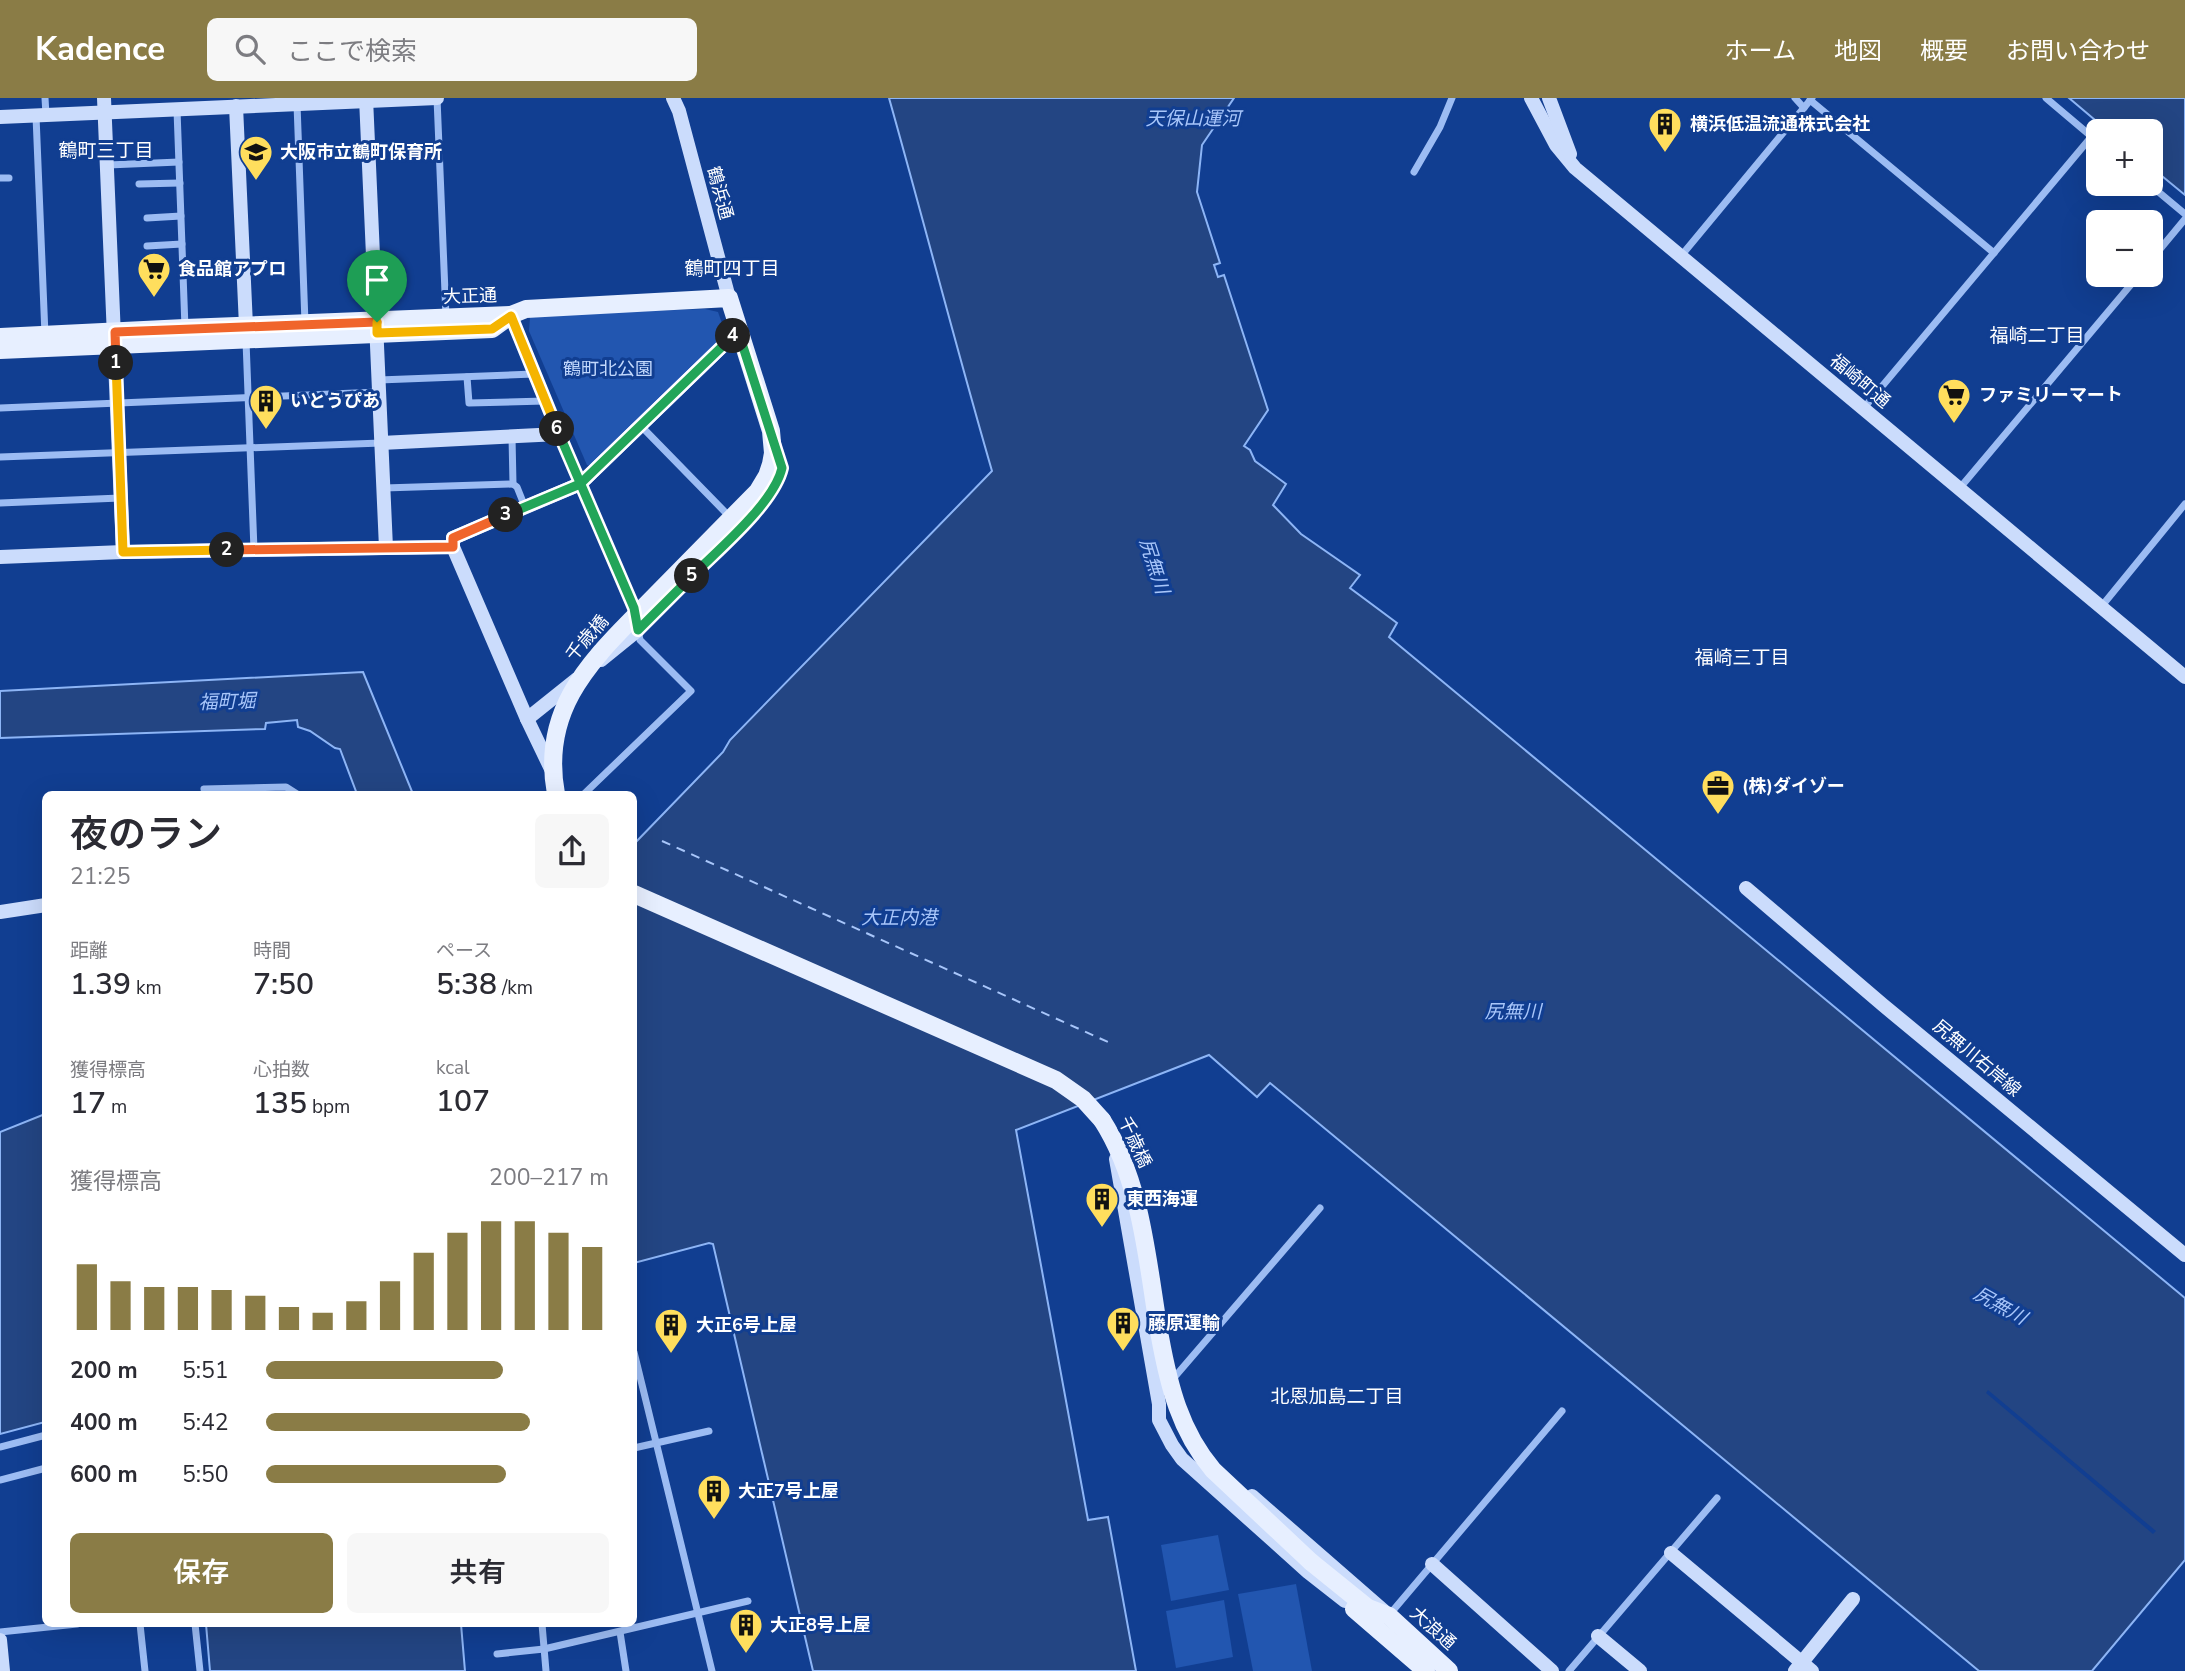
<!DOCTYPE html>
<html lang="ja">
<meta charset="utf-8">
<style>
body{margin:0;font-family:"Nunito Sans","Noto Sans JP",sans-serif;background:#f7f7f7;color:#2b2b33;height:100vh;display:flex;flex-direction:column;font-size:26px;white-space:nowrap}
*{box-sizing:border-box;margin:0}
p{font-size:23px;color:#7c7c81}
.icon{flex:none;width:38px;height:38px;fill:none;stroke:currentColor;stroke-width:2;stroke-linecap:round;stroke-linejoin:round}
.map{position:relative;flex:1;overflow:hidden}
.drawer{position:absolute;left:42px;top:693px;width:595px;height:836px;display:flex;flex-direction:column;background:#fff;border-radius:10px;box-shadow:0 7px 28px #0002}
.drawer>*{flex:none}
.fabs{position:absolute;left:2086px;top:21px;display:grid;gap:14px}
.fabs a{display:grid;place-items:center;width:77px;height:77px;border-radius:10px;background:#fff;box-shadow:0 7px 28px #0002;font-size:35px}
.pin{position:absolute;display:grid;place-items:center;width:60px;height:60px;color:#fff;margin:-72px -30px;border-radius:50% 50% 50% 0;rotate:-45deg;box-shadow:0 0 7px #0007}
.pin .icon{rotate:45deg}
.km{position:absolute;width:35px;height:35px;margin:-18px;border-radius:50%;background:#222;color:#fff;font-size:19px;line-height:35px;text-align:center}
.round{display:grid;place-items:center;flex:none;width:74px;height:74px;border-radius:10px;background:#f7f7f7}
.summary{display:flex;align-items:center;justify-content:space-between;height:119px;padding:0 28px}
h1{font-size:38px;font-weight:600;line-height:52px}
.metrics{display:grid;grid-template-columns:repeat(3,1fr);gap:10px;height:119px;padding:7px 28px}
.metrics div{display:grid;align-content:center}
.metrics b{font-size:30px;font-weight:600}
.metrics small{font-size:19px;font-weight:400}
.metrics p{font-size:19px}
.chart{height:196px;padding:14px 28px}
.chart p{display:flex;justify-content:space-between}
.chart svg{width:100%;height:126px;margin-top:7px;stroke:#8a7c46;stroke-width:6}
.button{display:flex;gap:14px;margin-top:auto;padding:14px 28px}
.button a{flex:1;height:80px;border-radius:10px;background:#8a7c46;color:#fff;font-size:28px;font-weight:600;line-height:80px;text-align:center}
.button a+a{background:#f7f7f7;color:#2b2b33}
ul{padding:0 28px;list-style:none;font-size:23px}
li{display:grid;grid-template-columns:112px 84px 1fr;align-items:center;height:52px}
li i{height:18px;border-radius:9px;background:#8a7c46}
header{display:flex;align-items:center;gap:42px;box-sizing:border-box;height:98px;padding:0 35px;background:#8a7c46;color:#fff}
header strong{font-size:33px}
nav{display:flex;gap:38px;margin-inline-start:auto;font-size:24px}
.search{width:490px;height:63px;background:#f7f7f7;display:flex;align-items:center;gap:18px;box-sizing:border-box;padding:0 24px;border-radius:10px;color:#7c7c81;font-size:26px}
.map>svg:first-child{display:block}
.green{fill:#2256b0}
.water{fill:#234583;stroke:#8db5f6;stroke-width:2}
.pier{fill:#113e91}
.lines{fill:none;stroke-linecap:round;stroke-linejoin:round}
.ferry{stroke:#a8c6fa;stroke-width:2;stroke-dasharray:9 7;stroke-linecap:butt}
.street{stroke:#9cbcf3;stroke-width:7}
.secondary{stroke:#cbdcfc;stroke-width:14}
.primary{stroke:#e7efff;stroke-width:18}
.primary-bridge{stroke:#e7efff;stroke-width:18}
.split-1-casing{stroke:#fff;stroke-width:14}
.split-2-casing{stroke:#fff;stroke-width:14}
.split-3-casing{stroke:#fff;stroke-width:14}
.split-4-casing{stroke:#fff;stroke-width:14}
.split-5-casing{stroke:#fff;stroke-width:14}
.split-6-casing{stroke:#fff;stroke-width:14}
.split-7-casing{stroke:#fff;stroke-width:14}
.split-1{stroke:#f0652b;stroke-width:9}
.split-2{stroke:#f5b400;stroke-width:9}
.split-3{stroke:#f0652b;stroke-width:9}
.split-4{stroke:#22a559;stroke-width:9}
.split-5{stroke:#22a559;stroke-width:9}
.split-6{stroke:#22a559;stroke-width:9}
.split-7{stroke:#f5b400;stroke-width:9}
.labels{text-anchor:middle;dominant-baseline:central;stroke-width:6;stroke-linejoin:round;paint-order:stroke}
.poi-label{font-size:18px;font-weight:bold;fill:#fff;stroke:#113e91;text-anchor:start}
.street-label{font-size:18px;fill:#fff;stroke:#113e91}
.park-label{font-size:18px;fill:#c3d9fd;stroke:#113e91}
.water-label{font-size:19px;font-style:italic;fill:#a8c6fa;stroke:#113e91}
.neighbourhood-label{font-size:19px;fill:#fff;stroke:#113e91}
</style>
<header>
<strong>Kadence</strong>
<div class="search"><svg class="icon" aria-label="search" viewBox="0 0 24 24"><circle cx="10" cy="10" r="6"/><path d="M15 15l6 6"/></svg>ここで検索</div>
<nav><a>ホーム</a><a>地図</a><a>概要</a><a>お問い合わせ</a></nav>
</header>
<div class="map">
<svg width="2185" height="1573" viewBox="0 0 2185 1573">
<rect width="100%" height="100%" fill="#113e91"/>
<g class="green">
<path d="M705 211 718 214 724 231 722 240 591 368 587 367 529 233 530 219 536 217Z"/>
<path d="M1218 1437 1229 1492 1171 1503 1161 1447Z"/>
<path d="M1296 1486 1312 1573H1253L1238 1496Z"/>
<path d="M1224 1502 1233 1559 1176 1570 1166 1513Z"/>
</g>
<g class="water">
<path d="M889 0H1234L1202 47 1197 94 1220 165 1214 167 1218 179 1224 177 1268 312 1244 348 1250 352 1255 363 1286 386 1273 407 1301 436 1360 477 1350 490 1397 525 1389 539 2185 1200V1462L2092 1573H1979L1270 985 1257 999 1209 957 1016 1032 1088 1422 1108 1419 1136 1573H813L713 1146 709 1145 634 1165V746L723 654 730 642 992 373C956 249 924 124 889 0Z"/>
<path d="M2069 0H2185V97L2151 69V33H2108Z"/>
<path d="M363 574 413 696H357L340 651 335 650 310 633 298 629 297 622 266 625 265 631 0 640V593Z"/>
<path d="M45 1016V1324L0 1336V1034Z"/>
<path d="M206 1526H461L465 1573H210Z"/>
</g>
<path class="pier" d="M1988 1292 2156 1433 2153 1436 1986 1295Z"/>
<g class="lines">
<path class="ferry" d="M662 743 1108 944 1107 947"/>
<g class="street">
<path d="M45 0 46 17"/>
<path d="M437 0 446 219"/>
<path d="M1795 0 1804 10"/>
<path d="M2046 0 2098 44"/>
<path d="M1810 2 1994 155"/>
<path d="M297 6 305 225"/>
<path d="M177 12 185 230"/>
<path d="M36 18 45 237"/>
<path d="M108 67 179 64"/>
<path d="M1414 74 1440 29 1452 0"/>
<path d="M0 80H9"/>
<path d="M139 86 180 85"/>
<path d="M2149 86 2185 116"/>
<path d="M147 120 181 118"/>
<path d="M147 148 182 146"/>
<path d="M1681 158 1812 0"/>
<path d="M2151 162 2185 121"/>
<path d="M183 175 212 174"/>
<path d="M511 218 635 517"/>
<path d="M246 243 254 452"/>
<path d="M467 279 469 305 545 303"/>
<path d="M379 282 534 276"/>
<path d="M0 310 379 294"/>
<path d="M1863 311 2092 38"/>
<path d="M641 328 726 415"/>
<path d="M512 339 513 386 517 389 525 409"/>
<path d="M0 359 381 345"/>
<path d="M384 390 513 386"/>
<path d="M1959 391 2139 177"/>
<path d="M0 405 120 400"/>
<path d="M2101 509 2185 406"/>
<path d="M638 532 766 402C779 384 785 377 777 356"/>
<path d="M205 696 204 691 286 689 297 696"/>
<path d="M584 696 691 593 640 542 638 532"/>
<path d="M634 1254 712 1573"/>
<path d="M1172 1282 1320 1110"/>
<path d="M0 1349 46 1337"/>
<path d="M634 1350 709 1333"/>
<path d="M0 1382 46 1370"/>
<path d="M1390 1516 1562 1313"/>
<path d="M140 1526 145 1573"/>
<path d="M195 1526 200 1573"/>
<path d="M542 1526 546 1573"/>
<path d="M0 1534 77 1526"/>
<path d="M620 1534 626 1573"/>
<path d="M497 1556 544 1551 748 1503"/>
<path d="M1569 1573 1717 1400"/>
</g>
<g class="secondary">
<path d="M104 0 123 454"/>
<path d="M366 0 386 450"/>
<path d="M673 0 679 13 729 200"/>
<path d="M1531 0 1556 47 1575 70 2185 579"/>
<path d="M1549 0 1570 56"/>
<path d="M236 8 246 228"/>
<path d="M0 19 437 0"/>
<path d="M381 345 559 336"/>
<path d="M453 449V440L580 386 738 233"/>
<path d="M0 459 123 454 453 449 527 621 552 673"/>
<path d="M601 562 638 532"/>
<path d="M527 621 577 581"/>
<path d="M1746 790 1883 907 2185 1157"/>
<path d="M0 814 46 807"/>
<path d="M1116 1061 1159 1306V1322L1172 1347 1182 1361 1308 1474 1345 1503"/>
<path d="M1252 1398 1384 1513"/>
<path d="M1671 1455 1812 1573"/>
<path d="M1432 1466 1552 1573"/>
<path d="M1598 1538 1640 1573"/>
<path d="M0 1542 3 1573"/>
<path d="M1795 1573 1853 1501"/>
</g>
<g class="primary">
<path d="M0 239 185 230 511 217"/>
<path d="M0 252 492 231 511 217 526 211 729 200 771 333 773 355 771 366 767 378 758 393 637 516"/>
<path d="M634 796 1056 982 1083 1001 1102 1022"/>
<path d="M1311 1464 1368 1510 1389 1518 1449 1573"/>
<path d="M1354 1511 1426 1573"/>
</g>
<g class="primary-bridge">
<path d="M556 696C541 616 585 568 637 516"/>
<path d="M1102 1022C1143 1086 1147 1165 1160 1239 1169 1288 1180 1333 1213 1372L1311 1464"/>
</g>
</g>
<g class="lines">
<defs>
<path id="split-1" d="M116 265 115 234 377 224"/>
<path id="split-2" d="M116 265 123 454 227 452"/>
<path id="split-3" d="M227 452 453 449V440L506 417"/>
<path id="split-4" d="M506 417 580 386 733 238"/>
<path id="split-5" d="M692 478C719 451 774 405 782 370L738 233 733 238"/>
<path id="split-6" d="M557 331 634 510 638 532 692 478"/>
<path id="split-7" d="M377 224V235L492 231 511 218 557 331"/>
</defs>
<use href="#split-1" class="split-1-casing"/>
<use href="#split-2" class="split-2-casing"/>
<use href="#split-3" class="split-3-casing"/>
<use href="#split-4" class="split-4-casing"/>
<use href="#split-5" class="split-5-casing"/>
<use href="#split-6" class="split-6-casing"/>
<use href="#split-7" class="split-7-casing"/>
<use href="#split-1" class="split-1"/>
<use href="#split-2" class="split-2"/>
<use href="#split-3" class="split-3"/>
<use href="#split-4" class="split-4"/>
<use href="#split-5" class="split-5"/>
<use href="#split-6" class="split-6"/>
<use href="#split-7" class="split-7"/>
</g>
<defs>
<symbol id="building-pin" viewBox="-11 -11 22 30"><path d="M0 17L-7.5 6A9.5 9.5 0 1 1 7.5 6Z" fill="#ffde5d" stroke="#113e91"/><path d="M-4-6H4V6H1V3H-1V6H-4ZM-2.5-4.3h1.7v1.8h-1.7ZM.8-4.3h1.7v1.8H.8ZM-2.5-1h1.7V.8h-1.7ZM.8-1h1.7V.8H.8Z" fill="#111"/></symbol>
<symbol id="school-pin" viewBox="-11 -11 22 30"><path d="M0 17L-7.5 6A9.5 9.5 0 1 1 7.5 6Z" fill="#ffde5d" stroke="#113e91"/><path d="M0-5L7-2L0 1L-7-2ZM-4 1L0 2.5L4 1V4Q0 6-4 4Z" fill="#111"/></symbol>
<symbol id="supermarket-pin" viewBox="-11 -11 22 30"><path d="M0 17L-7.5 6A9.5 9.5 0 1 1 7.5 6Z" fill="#ffde5d" stroke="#113e91"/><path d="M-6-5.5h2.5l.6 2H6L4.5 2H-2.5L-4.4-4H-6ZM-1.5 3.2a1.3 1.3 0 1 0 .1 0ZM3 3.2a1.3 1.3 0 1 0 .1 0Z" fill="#111"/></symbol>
<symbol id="office-pin" viewBox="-11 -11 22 30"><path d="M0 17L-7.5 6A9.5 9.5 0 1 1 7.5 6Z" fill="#ffde5d" stroke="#113e91"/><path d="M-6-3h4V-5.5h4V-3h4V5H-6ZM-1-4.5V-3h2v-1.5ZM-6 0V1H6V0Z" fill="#111"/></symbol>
</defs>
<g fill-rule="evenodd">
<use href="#building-pin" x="1646" y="7" width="38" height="52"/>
<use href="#school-pin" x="237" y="35" width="38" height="52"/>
<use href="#supermarket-pin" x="135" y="152" width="38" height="52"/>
<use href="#supermarket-pin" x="1935" y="278" width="38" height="52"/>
<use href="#building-pin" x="247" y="284" width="38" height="52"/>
<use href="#office-pin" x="1699" y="669" width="38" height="52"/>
<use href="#building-pin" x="1083" y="1082" width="38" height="52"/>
<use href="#building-pin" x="1104" y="1206" width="38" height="52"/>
<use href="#building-pin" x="652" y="1208" width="38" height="52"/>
<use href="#building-pin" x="695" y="1374" width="38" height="52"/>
<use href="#building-pin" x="727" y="1508" width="38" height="52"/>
</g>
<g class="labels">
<g class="poi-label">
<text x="1690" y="26">横浜低温流通株式会社</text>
<text x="280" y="54">大阪市立鶴町保育所</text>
<text x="178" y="171">食品館アプロ</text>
<text x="1979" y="297">ファミリーマート</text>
<text x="290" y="303">いとうぴあ</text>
<text x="1742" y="688">(株)ダイゾー</text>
<text x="1126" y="1101">東西海運</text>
<text x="1148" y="1225">藤原運輸</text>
<text x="696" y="1227">大正6号上屋</text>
<text x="738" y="1393">大正7号上屋</text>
<text x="770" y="1527">大正8号上屋</text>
</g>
<g class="street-label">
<text transform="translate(720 95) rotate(75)">鶴浜通</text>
<text transform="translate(470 198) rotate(-2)">大正通</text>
<text transform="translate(1860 283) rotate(40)">福崎町通</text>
<text transform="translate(587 540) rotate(-49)">千歳橋</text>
<text transform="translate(1977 960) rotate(40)">尻無川右岸線</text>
<text transform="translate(1135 1044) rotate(65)">千歳橋</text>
<text transform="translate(1433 1530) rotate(42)">大浪通</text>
</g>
<g class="park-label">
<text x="608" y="271">鶴町北公園</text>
</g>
<g class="water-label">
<text x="1193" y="21">天保山運河</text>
<text transform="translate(1154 468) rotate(72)">尻無川</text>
<text transform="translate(227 604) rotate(-2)">福町堀</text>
<text x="899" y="820">大正内港</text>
<text x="1513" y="914">尻無川</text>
<text transform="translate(2000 1208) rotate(29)">尻無川</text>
</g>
<g class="neighbourhood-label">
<text x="106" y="53">鶴町三丁目</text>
<text x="732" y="171">鶴町四丁目</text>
<text x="2037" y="238">福崎二丁目</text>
<text x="1742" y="560">福崎三丁目</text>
<text x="1337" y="1299">北恩加島二丁目</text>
</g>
</g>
</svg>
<div class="fabs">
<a>+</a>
<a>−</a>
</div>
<div class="pin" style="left:377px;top:224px;background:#1e9e55"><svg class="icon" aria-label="arrive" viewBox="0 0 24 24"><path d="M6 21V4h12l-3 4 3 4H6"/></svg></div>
<b class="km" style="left:116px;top:265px">1</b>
<b class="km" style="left:227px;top:452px">2</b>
<b class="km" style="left:506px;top:417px">3</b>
<b class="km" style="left:733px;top:238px">4</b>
<b class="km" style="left:692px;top:478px">5</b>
<b class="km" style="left:557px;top:331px">6</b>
<section class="drawer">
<div class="summary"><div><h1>夜のラン</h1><p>21:25</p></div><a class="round"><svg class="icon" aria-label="share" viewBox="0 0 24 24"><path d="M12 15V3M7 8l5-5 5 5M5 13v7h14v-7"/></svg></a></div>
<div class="metrics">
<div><p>距離</p><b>1.39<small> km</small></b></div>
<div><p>時間</p><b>7:50</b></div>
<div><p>ペース</p><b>5:38<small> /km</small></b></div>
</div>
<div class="metrics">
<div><p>獲得標高</p><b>17<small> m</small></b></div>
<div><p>心拍数</p><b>135<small> bpm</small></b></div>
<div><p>kcal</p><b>107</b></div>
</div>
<div class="chart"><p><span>獲得標高</span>200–217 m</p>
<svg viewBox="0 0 160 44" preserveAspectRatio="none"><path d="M5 44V21M15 44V27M25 44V29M35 44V29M45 44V30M55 44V32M65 44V36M75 44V38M85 44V34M95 44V27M105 44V17M115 44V10M125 44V6M135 44V6M145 44V10M155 44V15"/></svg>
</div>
<ul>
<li><b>200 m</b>5:51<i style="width:69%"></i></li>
<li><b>400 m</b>5:42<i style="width:77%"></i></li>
<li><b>600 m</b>5:50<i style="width:70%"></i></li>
</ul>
<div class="button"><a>保存</a><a>共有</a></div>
</section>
</div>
